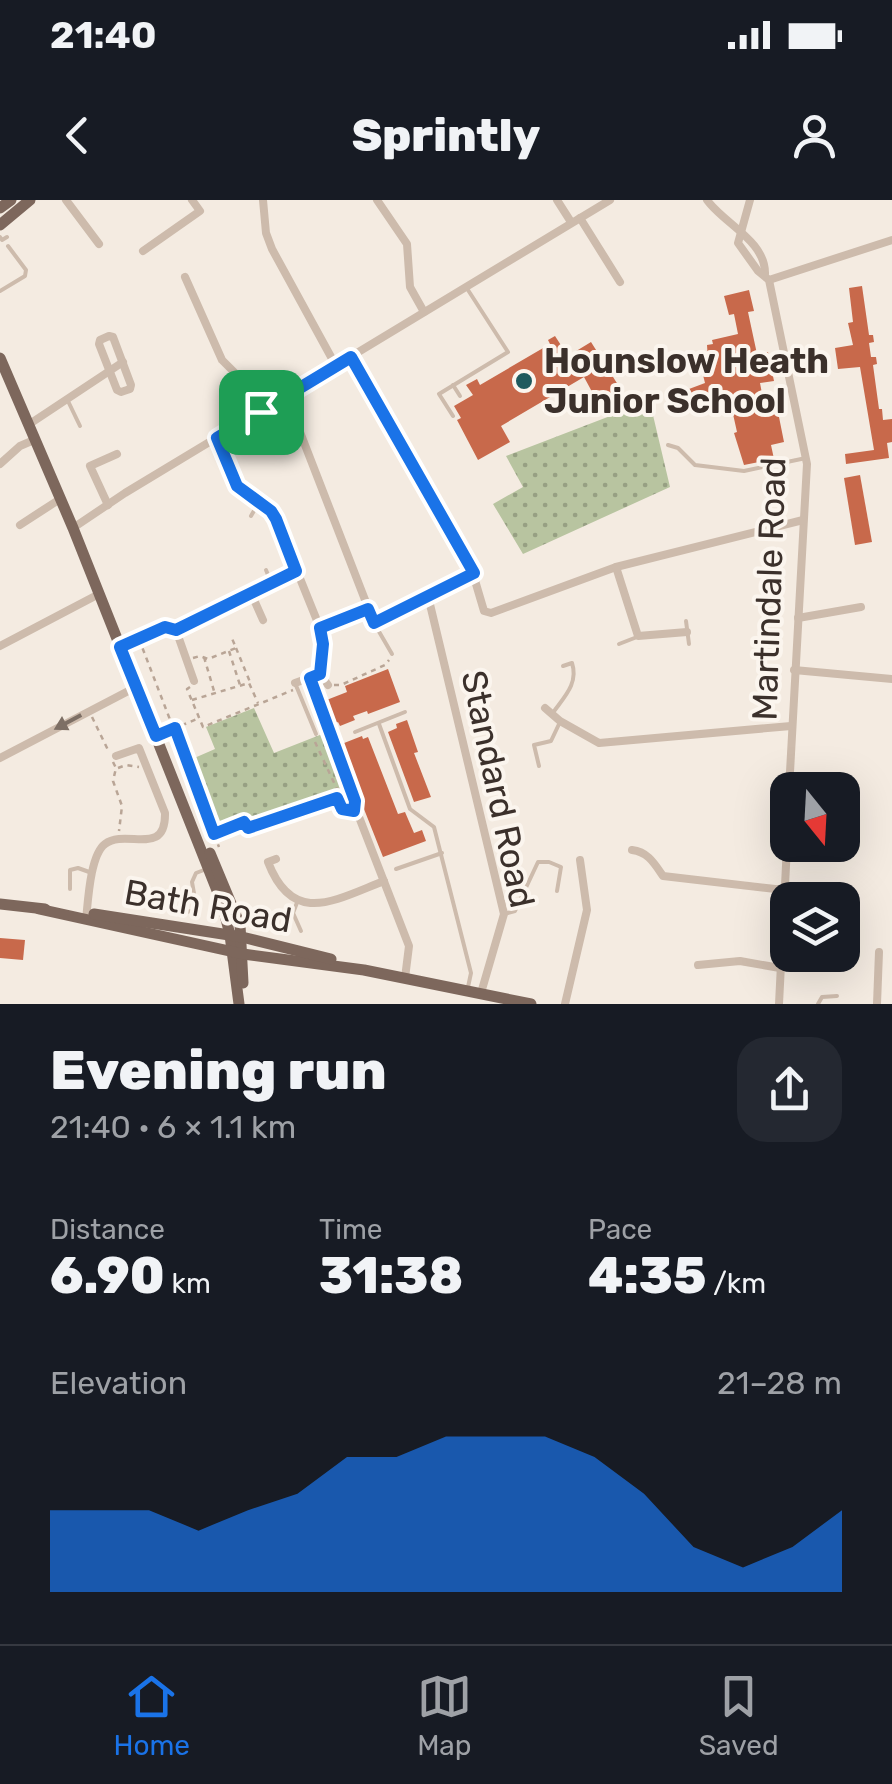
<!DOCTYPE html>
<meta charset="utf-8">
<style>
body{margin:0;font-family:Rubik,sans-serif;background:#242831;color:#f1f3f6;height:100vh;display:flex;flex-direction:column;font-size:38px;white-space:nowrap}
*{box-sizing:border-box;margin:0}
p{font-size:32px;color:#9ea1a6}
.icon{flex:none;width:55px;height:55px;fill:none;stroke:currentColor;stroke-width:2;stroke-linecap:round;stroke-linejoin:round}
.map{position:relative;height:804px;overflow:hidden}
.drawer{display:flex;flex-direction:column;background:#171b24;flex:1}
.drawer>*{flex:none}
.needle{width:65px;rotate:162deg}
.tools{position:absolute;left:770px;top:572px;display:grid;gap:20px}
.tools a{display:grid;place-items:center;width:90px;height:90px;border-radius:20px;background:#171b24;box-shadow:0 10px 40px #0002;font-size:50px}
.pin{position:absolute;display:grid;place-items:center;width:85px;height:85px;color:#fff;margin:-42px;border-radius:20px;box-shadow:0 5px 15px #0006}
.round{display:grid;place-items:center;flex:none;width:105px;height:105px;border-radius:30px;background:#242831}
.headline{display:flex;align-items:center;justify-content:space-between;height:170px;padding:0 50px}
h1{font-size:55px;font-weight:800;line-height:75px}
.metrics{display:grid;grid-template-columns:repeat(3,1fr);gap:15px;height:170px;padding:10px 50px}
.metrics div{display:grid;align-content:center}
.metrics b{font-size:50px;font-weight:800}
.metrics small{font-size:28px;font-weight:400}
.metrics p{font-size:28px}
.chart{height:280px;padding:20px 50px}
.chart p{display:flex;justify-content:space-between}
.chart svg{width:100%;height:180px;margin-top:10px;fill:#1a73e8;opacity:.7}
.status{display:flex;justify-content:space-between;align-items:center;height:70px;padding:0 50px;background:#171b24;direction:ltr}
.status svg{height:28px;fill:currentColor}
header{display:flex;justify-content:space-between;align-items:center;height:130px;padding:0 50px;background:#171b24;font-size:45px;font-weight:800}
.tab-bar{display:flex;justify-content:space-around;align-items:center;height:140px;border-top:2px solid #363941;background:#171b24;font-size:28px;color:#9ea1a6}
.tab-bar a{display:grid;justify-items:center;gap:5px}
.tab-bar .active{color:#1a73e8}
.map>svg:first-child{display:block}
.grass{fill:url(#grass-dots)}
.building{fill:#c8694b}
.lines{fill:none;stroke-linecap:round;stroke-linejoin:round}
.path{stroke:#b9a596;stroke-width:2.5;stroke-dasharray:5 5;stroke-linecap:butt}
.service{stroke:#cdbbac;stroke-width:4}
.minor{stroke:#cdbbac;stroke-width:8}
.primary{stroke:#7d675c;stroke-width:11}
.oneway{fill:#7d6f65}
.route-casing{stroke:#fff;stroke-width:20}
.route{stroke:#1a73e8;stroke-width:12}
.poi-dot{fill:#1f5a5e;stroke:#fbf5ee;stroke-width:4}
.labels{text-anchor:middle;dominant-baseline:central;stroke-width:8;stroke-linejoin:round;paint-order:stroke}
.poi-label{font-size:35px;font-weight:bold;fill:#3b302b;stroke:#fbf5ee;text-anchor:start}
.street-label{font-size:35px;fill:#3b302b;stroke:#fbf5ee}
</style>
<div class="status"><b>21:40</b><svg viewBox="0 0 49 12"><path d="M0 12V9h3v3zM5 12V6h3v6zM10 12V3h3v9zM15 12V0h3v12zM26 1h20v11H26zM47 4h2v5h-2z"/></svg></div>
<header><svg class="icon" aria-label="back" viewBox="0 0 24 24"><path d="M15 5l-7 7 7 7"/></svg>Sprintly<svg class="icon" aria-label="person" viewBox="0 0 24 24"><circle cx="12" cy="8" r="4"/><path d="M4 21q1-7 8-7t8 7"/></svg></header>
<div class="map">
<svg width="892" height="804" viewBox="0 0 892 804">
<defs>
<pattern id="grass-dots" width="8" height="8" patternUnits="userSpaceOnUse" patternTransform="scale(2.5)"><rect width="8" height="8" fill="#b8c4a0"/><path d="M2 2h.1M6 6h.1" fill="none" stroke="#97a083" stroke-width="1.8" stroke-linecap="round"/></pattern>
</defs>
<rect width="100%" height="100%" fill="#f4ebe1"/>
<g class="grass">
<path d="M631 208 652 211 670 287 523 354 493 304 523 287 506 256Z"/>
<path d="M254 508 274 553 330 531 351 584 320 595 322 601 250 627 247 620 219 630 192 559 215 549 206 527Z"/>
</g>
<g class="building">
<path d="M862 86 869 135H873L874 142 869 143 871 157H876L877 164 873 165 879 209H882L883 220 892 219V242L887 243 889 258 846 264 845 254 874 250 860 167 838 169 835 148 853 145 848 123 853 122 849 88Z"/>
<path d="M749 90 754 111 748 112 757 154 768 152 774 181 760 183 764 204 776 202 784 242 771 245 774 259 744 265 734 233 737 232 729 196 692 202 689 189 705 183 700 163 708 161 707 145 713 144 712 140 738 134 734 114 729 115 724 96Z"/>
<path d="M555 136 568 156 591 142 620 188 597 201 584 177 501 226 510 242 478 260 457 220 461 218 454 206 473 195 466 185 477 179 480 185 550 144 548 140Z"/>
<path d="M860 275 872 342 855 345 844 278Z"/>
<path d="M388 469 400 502 368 514 367 511 353 516 355 520 340 526 338 522 320 530 314 515 327 509 324 501 347 492 345 486Z"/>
<path d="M407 520 418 552 414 553 431 597 414 602 388 532 397 528 396 524Z"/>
<path d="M362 536 363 539 368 537 398 614 405 612 414 633 422 630 426 641 383 657 360 599 347 602 338 589 354 583 339 545Z"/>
<path d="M0 738 25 740 23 760 0 758Z"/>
</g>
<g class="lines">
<g class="path">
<path d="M328 425 362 411"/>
<path d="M139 439 219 647"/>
<path d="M131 442 165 427 170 429"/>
<path d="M236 448 250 482"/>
<path d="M229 451 240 485"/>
<path d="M204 457 214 491"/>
<path d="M193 458 200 456 208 459 236 448 231 436"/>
<path d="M312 485 354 605"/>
<path d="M334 485H341L385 465 389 460"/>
<path d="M190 487 187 489 203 527 293 490"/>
<path d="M192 500 249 483 258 503"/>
<path d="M92 517 108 550"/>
<path d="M163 533 197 519"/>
<path d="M315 542 337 589"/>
<path d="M113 562 116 568 113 581 122 606 119 631"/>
<path d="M118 568 126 565 139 567"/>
<path d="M216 633 244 622 248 629 327 600"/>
</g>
<g class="service">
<path d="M0 37 2 40 7 37"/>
<path d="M0 91 25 76 26 70 8 46"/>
<path d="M453 185 460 196"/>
<path d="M67 199 80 226"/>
<path d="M453 216 439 194 508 152 468 90"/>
<path d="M668 245 678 248 695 265 744 271 806 258"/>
<path d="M251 316 259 302"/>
<path d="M266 370 271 382"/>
<path d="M686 421 689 444"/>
<path d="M374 423 392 454"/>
<path d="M619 444 637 437"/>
<path d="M295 483 316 534"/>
<path d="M552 514C563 498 579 484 572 463L563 466"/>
<path d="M379 524 410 609 434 627 471 773 468 787"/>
<path d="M355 532 405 512"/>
<path d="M539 566 534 545 551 541 560 522"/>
<path d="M396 669 442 653"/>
<path d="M70 689V670L78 668 92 673"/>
<path d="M298 700 293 713 301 731"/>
<path d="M186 712 197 710 192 682 196 673 204 670"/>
<path d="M504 714 515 711 538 662H549L561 667 557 691"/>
<path d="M818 804 822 797 837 796"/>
</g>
<g class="minor">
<path d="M66 0 99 44"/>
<path d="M263 0 266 33 272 49 336 166"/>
<path d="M377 0 407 44 410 87 424 112"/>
<path d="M557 0 571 22"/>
<path d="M707 0C723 23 766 41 765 74"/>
<path d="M750 0 738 43 758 71 769 80 807 264 789 590"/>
<path d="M580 18 620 82"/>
<path d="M143 51 200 11 192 0"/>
<path d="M185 77 222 160 244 182 261 212"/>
<path d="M769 80 892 40"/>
<path d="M109 136 113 137 131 185 130 189 121 192 117 190 99 144 100 140Z"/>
<path d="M351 157 471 367 484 411 491 413 616 367 803 320"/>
<path d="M286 196 374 423 473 373"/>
<path d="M28 225 123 162"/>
<path d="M217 238 237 286 271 311 276 319 320 428 323 443 320 474 328 485"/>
<path d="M0 264 20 246 34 240"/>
<path d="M108 305 90 266 117 254"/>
<path d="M20 325 60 299"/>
<path d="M73 328 125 293 610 0"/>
<path d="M616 367 638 436 687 432"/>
<path d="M251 393 263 420"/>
<path d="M428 396 504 714 481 793"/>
<path d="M798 418 861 407"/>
<path d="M0 446 99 394"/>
<path d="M794 470 892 479"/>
<path d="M194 481 176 430 296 371"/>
<path d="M295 483 320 474"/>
<path d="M545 508 560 521 599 543 791 526"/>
<path d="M0 558 136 487"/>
<path d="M337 598 342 609 354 611 359 617 409 746 405 778"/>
<path d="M632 650C648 652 654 663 663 676L784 690"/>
<path d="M276 659 268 662C293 727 335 700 384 681"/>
<path d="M86 720C88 702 90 655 105 644 126 628 166 658 165 613L139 548 116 556"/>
<path d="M698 765 740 761 780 768"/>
<path d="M565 804 587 710 580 660"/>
<path d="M779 804 788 626"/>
<path d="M877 804 879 752"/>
</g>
<g class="primary">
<path d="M0 8 11 0"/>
<path d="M0 25 30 0"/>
<path d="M0 158 73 328 222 703 230 735 239 804"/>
<path d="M210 653 240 725 243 783"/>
<path d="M0 704 45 709"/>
<path d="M39 709 243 754 364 770 531 804"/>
<path d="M94 714 242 737 331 759"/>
</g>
</g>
<defs><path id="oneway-solid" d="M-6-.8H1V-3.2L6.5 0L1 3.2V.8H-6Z" transform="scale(2.5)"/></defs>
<use class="oneway" href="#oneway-solid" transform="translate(68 522) rotate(152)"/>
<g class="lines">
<defs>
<path id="route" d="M351 157 474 373 374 423 368 409 320 428 323 444 320 474 310 478 355 601 354 611 342 609 337 598 248 628 244 622 214 634 175 528 156 536 120 447 165 427 176 430 296 371 276 319 271 311 237 286 217 238Z"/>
</defs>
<use href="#route" class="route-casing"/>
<use href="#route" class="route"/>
</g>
<circle class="poi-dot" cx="524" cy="181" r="10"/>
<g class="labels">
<g class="poi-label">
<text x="544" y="161">Hounslow Heath<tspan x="544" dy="40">Junior School</tspan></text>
</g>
<g class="street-label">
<text transform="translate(769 389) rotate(-88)">Martindale Road</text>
<text transform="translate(498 589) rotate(78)">Standard Road</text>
<text transform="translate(208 706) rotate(10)">Bath Road</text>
</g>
</g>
</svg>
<div class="tools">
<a><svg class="needle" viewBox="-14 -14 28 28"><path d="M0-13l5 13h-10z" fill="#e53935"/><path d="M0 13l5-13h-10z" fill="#9ea1a6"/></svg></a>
<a><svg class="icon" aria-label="layers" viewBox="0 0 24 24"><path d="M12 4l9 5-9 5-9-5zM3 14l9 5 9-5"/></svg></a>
</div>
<div class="pin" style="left:261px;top:212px;background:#1e9e55"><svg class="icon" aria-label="arrive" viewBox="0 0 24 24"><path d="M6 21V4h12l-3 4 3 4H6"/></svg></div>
</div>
<section class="drawer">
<div class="headline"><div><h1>Evening run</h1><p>21:40 · 6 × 1.1 km</p></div><a class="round"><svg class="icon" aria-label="share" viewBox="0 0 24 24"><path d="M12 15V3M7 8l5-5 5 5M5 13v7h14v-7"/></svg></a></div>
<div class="metrics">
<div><p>Distance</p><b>6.90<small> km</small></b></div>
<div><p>Time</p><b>31:38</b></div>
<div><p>Pace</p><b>4:35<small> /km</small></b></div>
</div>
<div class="chart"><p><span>Elevation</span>21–28 m</p>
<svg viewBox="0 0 160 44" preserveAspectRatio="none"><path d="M0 44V24L10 24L20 24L30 29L40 24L50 20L60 11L70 11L80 6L90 6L100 6L110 11L120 20L130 33L140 38L150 33L160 24V44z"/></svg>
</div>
</section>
<nav class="tab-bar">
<a class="active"><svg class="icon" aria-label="home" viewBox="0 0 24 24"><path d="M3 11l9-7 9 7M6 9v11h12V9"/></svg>Home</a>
<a><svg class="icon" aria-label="map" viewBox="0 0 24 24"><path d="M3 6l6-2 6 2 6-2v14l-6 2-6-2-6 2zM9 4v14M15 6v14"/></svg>Map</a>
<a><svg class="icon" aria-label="saved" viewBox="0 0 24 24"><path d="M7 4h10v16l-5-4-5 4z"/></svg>Saved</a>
</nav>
